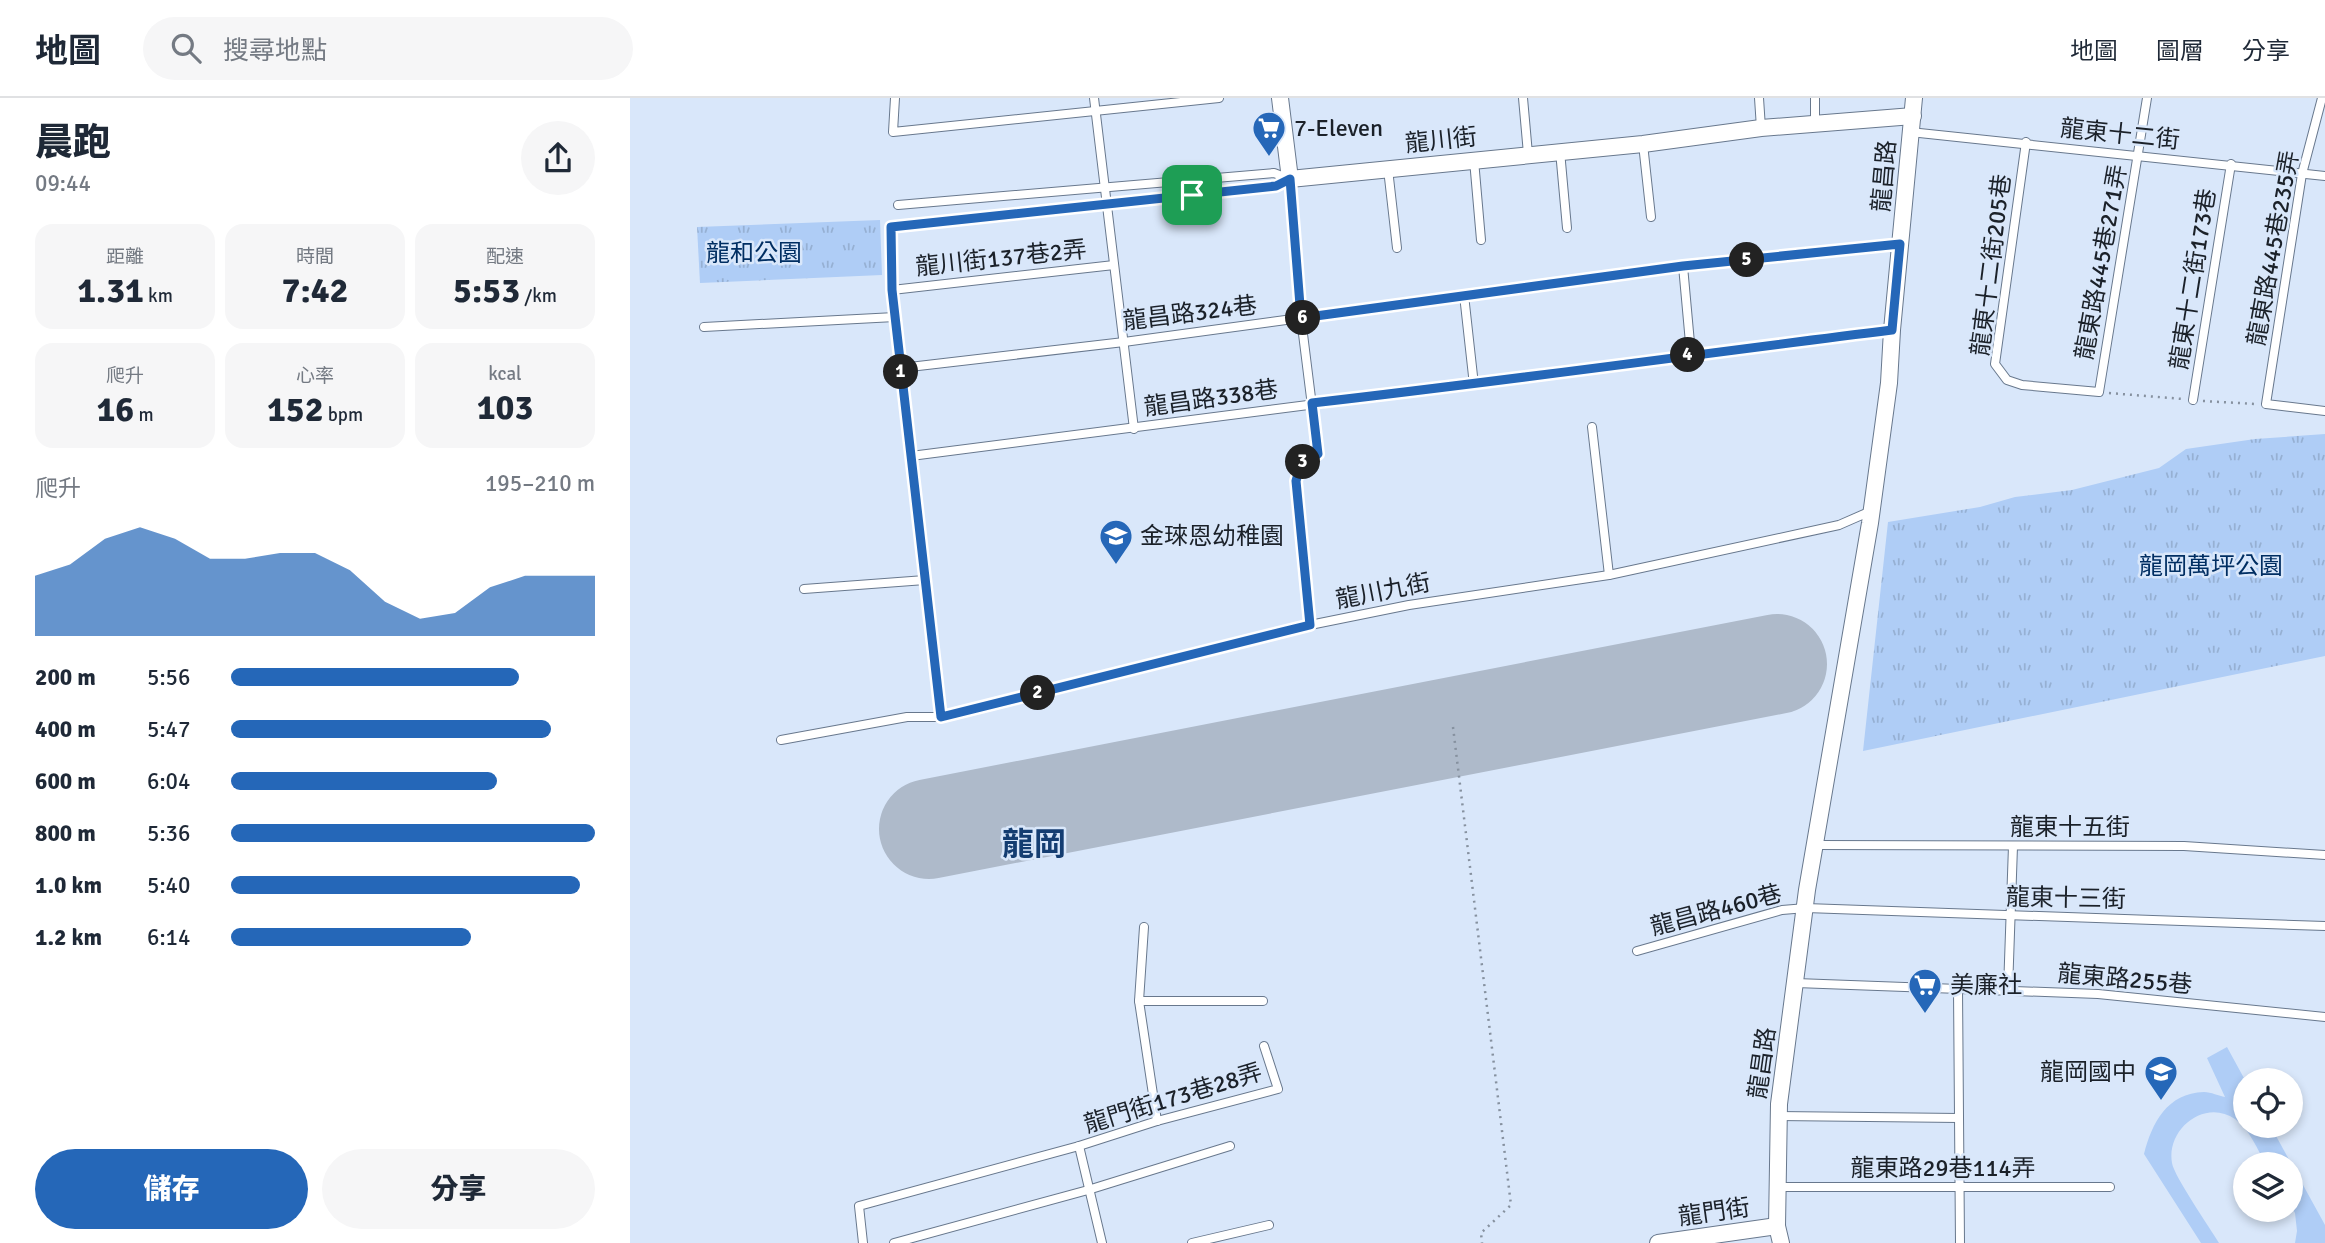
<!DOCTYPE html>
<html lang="zh-TW">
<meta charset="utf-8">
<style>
body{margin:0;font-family:Signika,"Noto Sans TC",sans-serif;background:#f6f6f7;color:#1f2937;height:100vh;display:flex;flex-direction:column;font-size:26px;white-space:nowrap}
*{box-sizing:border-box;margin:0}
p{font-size:23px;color:#747a83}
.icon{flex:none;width:38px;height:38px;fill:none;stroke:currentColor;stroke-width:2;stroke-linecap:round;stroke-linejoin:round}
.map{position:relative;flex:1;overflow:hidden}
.panel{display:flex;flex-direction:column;background:#fff;width:630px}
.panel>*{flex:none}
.buttons{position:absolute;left:1603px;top:970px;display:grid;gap:14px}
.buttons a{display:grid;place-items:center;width:70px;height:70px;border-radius:50%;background:#fff;box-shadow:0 4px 10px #0003;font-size:35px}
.pin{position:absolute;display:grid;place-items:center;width:60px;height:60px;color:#fff;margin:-30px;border-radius:14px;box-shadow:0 4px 10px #0006}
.km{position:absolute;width:35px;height:35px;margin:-18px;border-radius:50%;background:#222;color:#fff;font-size:19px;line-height:35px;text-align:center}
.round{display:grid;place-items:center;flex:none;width:74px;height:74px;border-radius:37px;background:#f6f6f7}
.summary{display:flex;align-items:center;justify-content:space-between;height:119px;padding:0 35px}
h1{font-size:38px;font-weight:800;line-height:52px}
.metrics{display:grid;grid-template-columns:repeat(3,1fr);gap:10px;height:119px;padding:7px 35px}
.metrics div{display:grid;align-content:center;border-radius:18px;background:#f6f6f7;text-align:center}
.metrics b{font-size:35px;font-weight:800}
.metrics small{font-size:19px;font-weight:400}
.metrics p{font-size:19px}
.chart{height:196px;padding:14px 35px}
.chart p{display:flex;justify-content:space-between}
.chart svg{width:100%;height:126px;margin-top:7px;fill:#2567b8;opacity:.7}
.button{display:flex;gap:14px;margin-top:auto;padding:14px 35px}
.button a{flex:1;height:80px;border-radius:42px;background:#2567b8;color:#fff;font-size:28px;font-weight:800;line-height:80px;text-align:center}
.button a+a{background:#f6f6f7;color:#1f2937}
ul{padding:0 35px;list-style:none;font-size:23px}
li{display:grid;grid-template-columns:112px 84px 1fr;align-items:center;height:52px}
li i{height:18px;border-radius:9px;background:#2567b8}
header{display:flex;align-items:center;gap:42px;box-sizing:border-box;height:98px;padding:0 35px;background:#fff;border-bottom:2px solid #e0e1e3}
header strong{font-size:33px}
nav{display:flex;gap:38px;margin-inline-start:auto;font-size:24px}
.search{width:490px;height:63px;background:#f6f6f7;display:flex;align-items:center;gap:18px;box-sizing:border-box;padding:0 24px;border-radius:38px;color:#747a83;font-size:26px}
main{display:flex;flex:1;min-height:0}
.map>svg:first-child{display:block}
.green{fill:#afcdf6}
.park{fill:url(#park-tufts)}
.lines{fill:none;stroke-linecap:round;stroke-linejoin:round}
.runway{stroke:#aebaca;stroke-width:100}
.service-casing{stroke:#68788d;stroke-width:10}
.minor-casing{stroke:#68788d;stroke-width:18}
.path{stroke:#86919f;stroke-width:2.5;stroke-dasharray:2 5;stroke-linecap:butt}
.service{stroke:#fff;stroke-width:8}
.minor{stroke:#fff;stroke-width:16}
.route-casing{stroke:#fff;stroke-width:14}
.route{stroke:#2567b8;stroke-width:9}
.labels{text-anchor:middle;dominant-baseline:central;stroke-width:5;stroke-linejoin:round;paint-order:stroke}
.poi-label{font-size:24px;fill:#1b2129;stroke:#d9e7fa;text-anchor:start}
.street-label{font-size:24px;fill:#1b2129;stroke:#d9e7fa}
.park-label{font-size:24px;fill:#002e62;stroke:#d9e7fa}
.district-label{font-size:32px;font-weight:bold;fill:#143d71;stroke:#d9e7fa}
</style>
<header>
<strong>地圖</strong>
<div class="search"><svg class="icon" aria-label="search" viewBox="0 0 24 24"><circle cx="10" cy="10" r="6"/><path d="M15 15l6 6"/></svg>搜尋地點</div>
<nav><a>地圖</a><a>圖層</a><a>分享</a></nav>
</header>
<main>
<section class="panel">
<div class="summary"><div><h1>晨跑</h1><p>09:44</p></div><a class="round"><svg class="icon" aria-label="share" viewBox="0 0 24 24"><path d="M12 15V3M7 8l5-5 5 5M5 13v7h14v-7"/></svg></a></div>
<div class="metrics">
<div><p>距離</p><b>1.31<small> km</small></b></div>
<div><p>時間</p><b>7:42</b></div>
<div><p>配速</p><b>5:53<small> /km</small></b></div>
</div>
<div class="metrics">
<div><p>爬升</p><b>16<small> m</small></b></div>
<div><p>心率</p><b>152<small> bpm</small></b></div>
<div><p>kcal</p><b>103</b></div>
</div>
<div class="chart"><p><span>爬升</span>195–210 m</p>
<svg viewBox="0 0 160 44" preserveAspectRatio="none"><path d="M0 44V23L10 19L20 10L30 6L40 10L50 17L60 17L70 15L80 15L90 21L100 32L110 38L120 36L130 27L140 23L150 23L160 23V44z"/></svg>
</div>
<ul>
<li><b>200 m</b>5:56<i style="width:79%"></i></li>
<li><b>400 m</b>5:47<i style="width:88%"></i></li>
<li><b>600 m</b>6:04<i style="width:73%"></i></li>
<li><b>800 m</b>5:36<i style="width:100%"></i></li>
<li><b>1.0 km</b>5:40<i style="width:96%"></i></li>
<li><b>1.2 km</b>6:14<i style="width:66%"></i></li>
</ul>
<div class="button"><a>儲存</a><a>分享</a></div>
</section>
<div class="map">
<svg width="1695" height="1145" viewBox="0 0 1695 1145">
<defs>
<pattern id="park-tufts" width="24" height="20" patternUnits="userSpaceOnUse" patternTransform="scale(1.75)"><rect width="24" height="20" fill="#afcdf6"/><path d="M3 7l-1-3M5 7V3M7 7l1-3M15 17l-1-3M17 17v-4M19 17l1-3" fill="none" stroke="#96b0d3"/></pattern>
</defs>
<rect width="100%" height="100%" fill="#d9e7fa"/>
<path class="green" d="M1597 949 1615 982V1027H1640L1695 1127V1145H1665L1667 1133 1665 1115 1661 1108V1066H1636C1627 1051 1620 1032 1605 1021 1575 1000 1536 1031 1542 1065 1544 1078 1580 1130 1589 1145H1571L1514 1056C1522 1025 1537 995 1574 994 1581 994 1589 998 1595 999L1577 960Z"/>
<g class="park">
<path d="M250 122 252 177 70 185 67 129Z"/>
<path d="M1695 336V558L1233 653 1258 424 1350 409 1385 399 1442 392 1529 370 1556 351 1625 341Z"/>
</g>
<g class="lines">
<path class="runway" d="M299 731 1147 566"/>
<defs>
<g id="service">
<path d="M265 0 263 34 589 0"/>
<path d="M464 0 504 331"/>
<path d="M893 0 898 56"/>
<path d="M1129 0 1131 30"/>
<path d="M1185 0V25"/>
<path d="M1692 0 1672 76 1636 306 1695 313"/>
<path d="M1280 34 1695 78"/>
<path d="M1396 44 1365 266 1377 282 1392 287 1469 294 1517 0"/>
<path d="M1013 46 1021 119"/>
<path d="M930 53 937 130"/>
<path d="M844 62 851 142"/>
<path d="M758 71 767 150"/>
<path d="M660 81 671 220 688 356 671 365 666 383 680 527"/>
<path d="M268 107 644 75 660 81"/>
<path d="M1053 168 1061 256"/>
<path d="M262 192 484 167"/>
<path d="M834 197 844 287"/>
<path d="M74 229 265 219"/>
<path d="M271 270 494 244 1053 168 1271 146"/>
<path d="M1563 302 1601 66"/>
<path d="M962 329 979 477"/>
<path d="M281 358 1262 232"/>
<path d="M174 491 295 482"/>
<path d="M311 619 262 192 261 129 646 88 660 81"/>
<path d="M151 642 277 619H311L680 527 779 507 979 477 1209 427 1241 413"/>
<path d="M1184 747 1554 748 1695 757"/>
<path d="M514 829 509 903 527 1023"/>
<path d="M1007 853 1152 812 1176 810 1695 828"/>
<path d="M1166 885 1468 896 1695 919"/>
<path d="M1328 891 1330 1145"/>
<path d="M1378 892 1383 748"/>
<path d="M509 903H633"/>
<path d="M1147 1018 1329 1020"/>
<path d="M449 1048 472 1145"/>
<path d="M1147 1089H1480"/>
<path d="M233 1145 229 1108 449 1048 527 1023 648 991 634 948"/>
<path d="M264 1145 458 1092 600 1048"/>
<path d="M562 1145 639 1127"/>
</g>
<g id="minor">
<path d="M650 0 660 81 1013 46 1131 30 1283 18"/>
<path d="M1028 1145 1147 1128"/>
<path d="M1151 1145 1147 1128 1149 1006 1177 792 1240 425 1259 285 1262 232 1284 0"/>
</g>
</defs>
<use href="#service" class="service-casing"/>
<use href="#minor" class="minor-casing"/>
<g class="path">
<path d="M1479 295 1553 301"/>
<path d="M1573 303 1626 306"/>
<path d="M823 629 881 1107 851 1135 852 1145"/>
</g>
<use href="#service" class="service"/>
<use href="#minor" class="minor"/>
</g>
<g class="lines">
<defs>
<path id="route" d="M660 81 671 220 1053 168 1270 146 1262 232C1068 256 875 283 682 305L688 356 671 365 666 383 680 527 311 619 262 192 261 129 646 88Z"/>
</defs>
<use href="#route" class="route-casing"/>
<use href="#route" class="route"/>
</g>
<defs>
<symbol id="supermarket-pin" viewBox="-11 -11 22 30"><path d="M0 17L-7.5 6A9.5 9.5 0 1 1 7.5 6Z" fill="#2567b8" stroke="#d9e7fa"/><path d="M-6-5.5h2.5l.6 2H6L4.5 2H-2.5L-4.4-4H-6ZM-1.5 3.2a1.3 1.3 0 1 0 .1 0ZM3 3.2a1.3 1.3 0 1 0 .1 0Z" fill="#fff"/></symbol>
<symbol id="school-pin" viewBox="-11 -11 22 30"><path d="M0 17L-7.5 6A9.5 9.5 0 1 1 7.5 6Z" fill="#2567b8" stroke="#d9e7fa"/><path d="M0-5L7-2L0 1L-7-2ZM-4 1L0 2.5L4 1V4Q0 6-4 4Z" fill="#fff"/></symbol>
</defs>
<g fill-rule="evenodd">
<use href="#supermarket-pin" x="620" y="11" width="38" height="52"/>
<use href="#school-pin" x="467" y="419" width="38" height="52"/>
<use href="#supermarket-pin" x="1276" y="868" width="38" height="52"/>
<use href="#school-pin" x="1512" y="955" width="38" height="52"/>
</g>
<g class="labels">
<g class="poi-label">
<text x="664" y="30">7-Eleven</text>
<text x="510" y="438">金琜恩幼稚園</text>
<text x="1320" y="887">美廉社</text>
<text x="1506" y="974" text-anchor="end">龍岡國中</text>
</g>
<g class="street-label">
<text transform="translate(1490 36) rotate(6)">龍東十二街</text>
<text transform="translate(811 42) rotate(-6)">龍川街</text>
<text transform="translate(1254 78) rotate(-85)">龍昌路</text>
<text transform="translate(1643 150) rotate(-80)">龍東路445巷235弄</text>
<text transform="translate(371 160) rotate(-6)">龍川街137巷2弄</text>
<text transform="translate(1471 164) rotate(-80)">龍東路445巷271弄</text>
<text transform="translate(1361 167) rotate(-83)">龍東十二街205巷</text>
<text transform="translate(1563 181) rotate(-81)">龍東十二街173巷</text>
<text transform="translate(560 215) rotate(-7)">龍昌路324巷</text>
<text transform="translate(581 300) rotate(-8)">龍昌路338巷</text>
<text transform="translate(753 493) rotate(-11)">龍川九街</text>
<text x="1440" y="729">龍東十五街</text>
<text transform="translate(1436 800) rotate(1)">龍東十三街</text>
<text transform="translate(1086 812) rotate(-15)">龍昌路460巷</text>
<text transform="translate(1495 881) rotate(5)">龍東路255巷</text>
<text transform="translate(1132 965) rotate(-82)">龍昌路</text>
<text transform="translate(543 1000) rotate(-17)">龍門街173巷28弄</text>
<text x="1313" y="1070">龍東路29巷114弄</text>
<text transform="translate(1084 1114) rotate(-8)">龍門街</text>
</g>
<g class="park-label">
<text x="124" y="155">龍和公園</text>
<text x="1581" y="468">龍岡萬坪公園</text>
</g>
<g class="district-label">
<text x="404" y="746">龍岡</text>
</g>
</g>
</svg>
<div class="buttons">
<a><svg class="icon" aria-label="locate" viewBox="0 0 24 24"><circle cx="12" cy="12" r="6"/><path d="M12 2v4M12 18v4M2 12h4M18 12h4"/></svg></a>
<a><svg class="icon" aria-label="layers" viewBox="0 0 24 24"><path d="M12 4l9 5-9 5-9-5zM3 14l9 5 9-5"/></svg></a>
</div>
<div class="pin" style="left:562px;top:97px;background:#1e9e55"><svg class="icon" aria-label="arrive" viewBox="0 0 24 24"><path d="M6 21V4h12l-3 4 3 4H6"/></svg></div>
<b class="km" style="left:271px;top:274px">1</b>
<b class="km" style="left:408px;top:595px">2</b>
<b class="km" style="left:673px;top:364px">3</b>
<b class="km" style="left:1058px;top:257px">4</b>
<b class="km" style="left:1117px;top:162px">5</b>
<b class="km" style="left:673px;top:220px">6</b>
</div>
</main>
